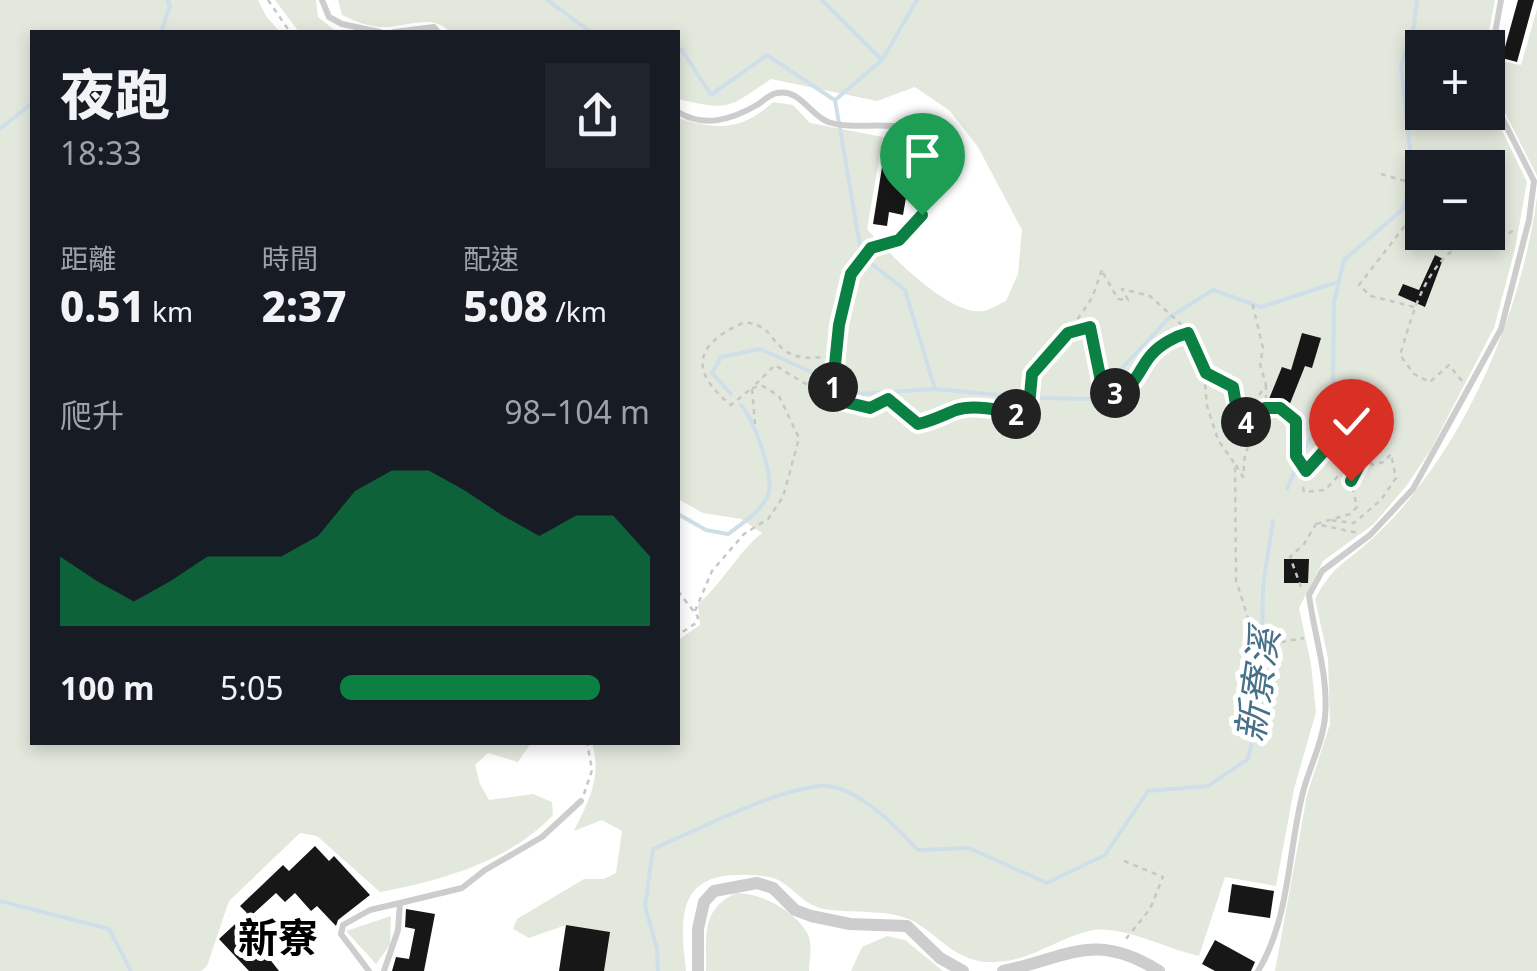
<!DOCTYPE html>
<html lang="zh-TW">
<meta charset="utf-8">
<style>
body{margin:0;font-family:"Noto Sans","Noto Sans TC",sans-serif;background:#20242c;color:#f1f3f6;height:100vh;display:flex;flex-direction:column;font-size:38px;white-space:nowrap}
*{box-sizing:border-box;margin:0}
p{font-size:32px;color:#9ea1a6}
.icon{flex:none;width:55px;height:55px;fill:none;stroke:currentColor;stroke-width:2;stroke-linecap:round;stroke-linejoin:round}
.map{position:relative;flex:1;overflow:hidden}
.sheet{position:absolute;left:30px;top:30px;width:650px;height:715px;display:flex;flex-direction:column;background:#171b24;border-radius:0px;box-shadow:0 5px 15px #0003}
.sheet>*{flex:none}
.tools{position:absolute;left:1405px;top:30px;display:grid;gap:20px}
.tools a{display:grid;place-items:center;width:100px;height:100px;border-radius:0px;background:#171b24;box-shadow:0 5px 15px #0003;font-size:50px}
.pin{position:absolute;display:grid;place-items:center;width:85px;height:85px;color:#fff;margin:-102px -42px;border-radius:50% 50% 50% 0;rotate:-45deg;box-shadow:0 0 10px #0007}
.pin .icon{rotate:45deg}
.km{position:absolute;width:50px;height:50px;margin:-25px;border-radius:50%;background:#222;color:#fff;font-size:28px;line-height:50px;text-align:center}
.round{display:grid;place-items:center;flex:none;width:105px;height:105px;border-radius:0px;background:#20242c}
.head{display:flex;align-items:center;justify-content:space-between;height:170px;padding:0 30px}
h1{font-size:55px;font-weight:800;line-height:75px}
.metrics{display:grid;grid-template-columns:repeat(3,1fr);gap:15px;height:170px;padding:10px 30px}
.metrics div{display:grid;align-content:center}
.metrics b{font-size:42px;font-weight:800}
.metrics small{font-size:28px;font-weight:400}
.metrics p{font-size:28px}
.chart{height:280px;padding:20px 30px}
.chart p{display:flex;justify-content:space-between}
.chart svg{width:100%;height:180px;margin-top:10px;fill:#0b8043;opacity:.7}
ul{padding:0 30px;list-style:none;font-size:32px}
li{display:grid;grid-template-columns:160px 120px 1fr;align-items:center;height:75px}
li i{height:25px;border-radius:12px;background:#0b8043}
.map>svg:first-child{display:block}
.green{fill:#e3e8dd;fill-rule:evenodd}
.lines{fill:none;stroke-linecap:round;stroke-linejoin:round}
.stream{stroke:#cfdfe9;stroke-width:4}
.building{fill:#171717}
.path{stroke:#c7c7c7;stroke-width:2.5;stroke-dasharray:5 5;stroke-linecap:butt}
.service{stroke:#cdcdcd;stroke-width:6}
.minor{stroke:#cdcdcd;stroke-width:12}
.route-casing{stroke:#fff;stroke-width:20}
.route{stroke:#0b8043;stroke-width:12}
.labels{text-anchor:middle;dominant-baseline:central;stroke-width:10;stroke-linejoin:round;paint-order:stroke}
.water-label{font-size:38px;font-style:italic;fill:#477189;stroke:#fff}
.quarter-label{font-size:40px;font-weight:bold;fill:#000;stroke:#fff}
</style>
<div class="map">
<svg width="1537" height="971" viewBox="0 0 1537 971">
<rect width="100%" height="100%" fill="#fff"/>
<g class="green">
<path d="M0 0H258L266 16 280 32H32V742L531 743 518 762 488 753 475 765 480 784 489 800 533 794 552 802 553 815C510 861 441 881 380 892L317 836 300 833 229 901 207 966 201 971H0Z"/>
<path d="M275 0H316L318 17 337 32H299Z"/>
<path d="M338 0H1495L1486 47 1422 48V112H1488V101L1527 182 1515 249 1494 328 1430 451 1407 485 1374 524 1323 561 1299 608 1311 664 1316 712 1294 789 1276 886 1225 877 1199 956C1169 950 1119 923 1089 931 1054 939 1029 964 987 962 955 960 940 937 915 922 890 908 852 914 824 909 804 905 797 891 780 881 770 875 754 875 743 875 676 873 680 920 686 971H604L609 932 566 925 529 938 513 929 517 919 584 879H604L616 873 622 831 602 820 574 831C589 800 602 777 592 743L678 742V640L700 625 698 604C723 583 737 553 762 533L741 519 703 513 678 499V118C716 130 742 131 773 102L793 105 810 123 883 137 867 229C889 253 948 316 983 311 990 310 999 304 1006 301L1018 274 1022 230 978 147 950 111 915 87 877 101 771 79C727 109 729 111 678 99V32H450C432 12 404 28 381 27 366 26 355 21 342 15ZM1422 168H1488V232H1422Z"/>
<path d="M1537 9V176L1491 85 1494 60 1521 65Z"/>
<path d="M1537 197V971H1275L1307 795 1330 724 1328 658 1315 599C1333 565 1347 562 1373 538 1387 525 1402 509 1414 493 1479 412 1523 299 1537 197Z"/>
<path d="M736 893C760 893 792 909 806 931 814 943 809 959 809 971H706C707 936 700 910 736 893Z"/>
<path d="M391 916 390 945 376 964 346 931Z"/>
<path d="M887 936 905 940 943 971H851L862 947Z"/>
</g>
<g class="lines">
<g class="stream">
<path d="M547 0 591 32"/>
<path d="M822 0 882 60"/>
<path d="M161 32 170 6 168 0"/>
<path d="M678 51 682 50 711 95 767 55 833 99"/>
<path d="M0 129 32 103"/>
<path d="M862 257 835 100 882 60 917 0"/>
<path d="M869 262 905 290 935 389 1022 397"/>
<path d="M1108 383 1170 317 1213 290 1261 307 1338 282"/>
<path d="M841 385 861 394 934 389"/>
<path d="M731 394 712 373 721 357 760 349 827 379"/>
<path d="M1037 398 1093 399 1098 394"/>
<path d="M1303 454 1333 386 1334 302 1344 260 1403 209 1413 178 1401 65 1414 26 1417 0"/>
<path d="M1287 489 1296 468"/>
<path d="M678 514 706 530 728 534C741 524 761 512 768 495 775 477 754 419 741 405"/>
<path d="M0 901 109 929 131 971"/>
<path d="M658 971 657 949 645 906 653 849C697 830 776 789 822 786 855 784 897 827 918 850L969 848 1047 883 1105 855 1148 791 1208 786 1248 759 1261 703 1263 586 1273 521"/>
</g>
</g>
<g class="building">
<path d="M1518 0H1534L1517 62 1502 58Z"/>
<path d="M886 142 915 146 903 215 889 212 887 226 873 224Z"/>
<path d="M1435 255 1443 259 1425 307 1398 295 1403 284 1419 290Z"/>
<path d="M1302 333 1321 338 1312 368 1305 366 1289 406 1269 399 1282 367 1291 370Z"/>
<path d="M1284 559H1309L1308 583H1284Z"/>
<path d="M315 846 329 861 334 856 370 895 338 920 336 926 317 906 311 911 295 893 285 902 276 893 253 914 278 941 265 953 279 971H249L219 939 247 913 240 906 283 865 289 871Z"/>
<path d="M1232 884 1274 891 1270 918 1228 912Z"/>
<path d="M406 909 435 914 424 971H392L396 957 409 959 415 929 405 927Z"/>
<path d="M566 925 610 932 604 971H559Z"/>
<path d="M1215 940 1255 962 1251 971H1215L1202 964Z"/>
</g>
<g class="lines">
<g class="path">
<path d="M268 0 290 32"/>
<path d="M1381 174 1422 186"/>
<path d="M1103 273 1118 299 1128 300 1122 289 1150 296 1185 328 1203 361 1207 406 1218 440 1235 464 1236 580 1254 637 1282 642 1304 638"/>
<path d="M1414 307 1371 296 1359 285 1414 214 1422 189"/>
<path d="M1068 333 1090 327 1102 386 1114 393C1148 385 1147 344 1186 334"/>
<path d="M1207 374 1233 387 1236 405 1253 433 1265 408H1280"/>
<path d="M1462 381 1449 365 1430 382 1414 374 1400 355C1415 307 1425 261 1473 237L1493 243 1514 230"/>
<path d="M1266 385V400L1296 421V456L1306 471 1335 440 1336 453 1359 466 1351 481 1357 507 1350 514 1316 524"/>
<path d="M832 393C839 351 835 279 870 250 877 244 890 245 899 240 905 236 911 227 916 222"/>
<path d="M755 424 752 388 731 405C687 370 696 343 745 322 771 327 766 334 783 349 798 362 820 357 839 355"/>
<path d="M1236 465 1243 477 1245 455 1253 433 1251 407 1266 385 1260 364 1263 348 1252 302"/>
<path d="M1303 487 1304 492 1325 490 1338 476 1346 481 1364 447 1372 465 1384 462 1391 454 1396 478 1381 500 1354 523 1329 520"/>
<path d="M1301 587 1290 557 1304 544 1316 524 1358 533"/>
<path d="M678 591 698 617 696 623 678 635"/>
<path d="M695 611 712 571 744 534 768 519 783 497 799 438 779 396 763 386 752 388 775 365C805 385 834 400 869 408L888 399 918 424C932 421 942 415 956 410 977 403 1006 412 1028 417L1032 374 1061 343 1092 298 1102 270"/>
<path d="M584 794 592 770 587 742"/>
<path d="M1124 861 1163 877 1150 909 1125 940"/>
</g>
<g class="service">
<path d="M322 0 329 17 342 24 380 32"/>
<path d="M394 32 434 27 438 32"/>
<path d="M1488 72 1501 0"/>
<path d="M678 112C704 128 731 120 757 105 763 101 770 94 777 93 799 88 810 115 828 122 853 130 881 122 906 128 943 137 933 190 922 215"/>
<path d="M369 971 341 934 343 925 370 910 400 903"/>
<path d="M384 971 398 930 400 903 462 888 485 870 542 837 581 801"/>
<path d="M1258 971C1290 919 1288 850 1303 792 1309 768 1323 742 1325 717 1329 676 1314 635 1309 595L1322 571 1370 535 1413 489 1501 329 1529 220 1534 181 1488 90"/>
</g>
<g class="minor">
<path d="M698 971V929L704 902 714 891 757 883 773 888 795 910 811 916 850 924 907 926 940 958 963 971"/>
<path d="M1003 971C1068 958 1093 930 1159 971"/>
</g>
</g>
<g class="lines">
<defs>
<path id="route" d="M922 215 899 240 871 248 851 274 839 325 832 394 845 402 870 408 888 399 918 424C932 421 943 415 956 410 977 403 1006 412 1028 417L1032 374 1068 333 1090 327 1102 386 1114 393C1138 387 1138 369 1152 354 1161 344 1176 336 1188 333L1206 373 1233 387 1236 405 1253 433 1265 408H1280L1296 421V456L1306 471 1334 440 1336 453 1359 466 1351 481"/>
</defs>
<use href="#route" class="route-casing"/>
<use href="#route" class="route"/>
</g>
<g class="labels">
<g class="water-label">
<text transform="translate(1256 685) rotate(-82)">新寮溪</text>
</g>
<g class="quarter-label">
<text x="278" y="936">新寮</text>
</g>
</g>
</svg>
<div class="tools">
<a>+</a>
<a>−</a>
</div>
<div class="pin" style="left:922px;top:215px;background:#1e9e55"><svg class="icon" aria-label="arrive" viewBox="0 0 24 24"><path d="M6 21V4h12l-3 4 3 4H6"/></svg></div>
<div class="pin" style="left:1351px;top:481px;background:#d93025"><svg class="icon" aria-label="check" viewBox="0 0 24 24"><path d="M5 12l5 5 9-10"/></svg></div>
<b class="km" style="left:833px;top:387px">1</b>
<b class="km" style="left:1016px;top:414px">2</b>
<b class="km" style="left:1115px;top:393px">3</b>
<b class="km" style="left:1246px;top:422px">4</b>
<section class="sheet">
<div class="head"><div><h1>夜跑</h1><p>18:33</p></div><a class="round"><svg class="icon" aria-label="share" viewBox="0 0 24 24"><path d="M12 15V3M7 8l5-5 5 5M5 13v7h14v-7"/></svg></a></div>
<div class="metrics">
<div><p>距離</p><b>0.51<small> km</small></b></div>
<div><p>時間</p><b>2:37</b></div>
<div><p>配速</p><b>5:08<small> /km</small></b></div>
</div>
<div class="chart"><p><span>爬升</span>98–104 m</p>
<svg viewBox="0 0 160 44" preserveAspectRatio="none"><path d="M0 44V27L10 33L20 38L30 33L40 27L50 27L60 27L70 22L80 11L90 6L100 6L110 11L120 17L130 22L140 17L150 17L160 27V44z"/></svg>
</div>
<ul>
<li><b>100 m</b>5:05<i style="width:84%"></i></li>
</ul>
</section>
</div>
